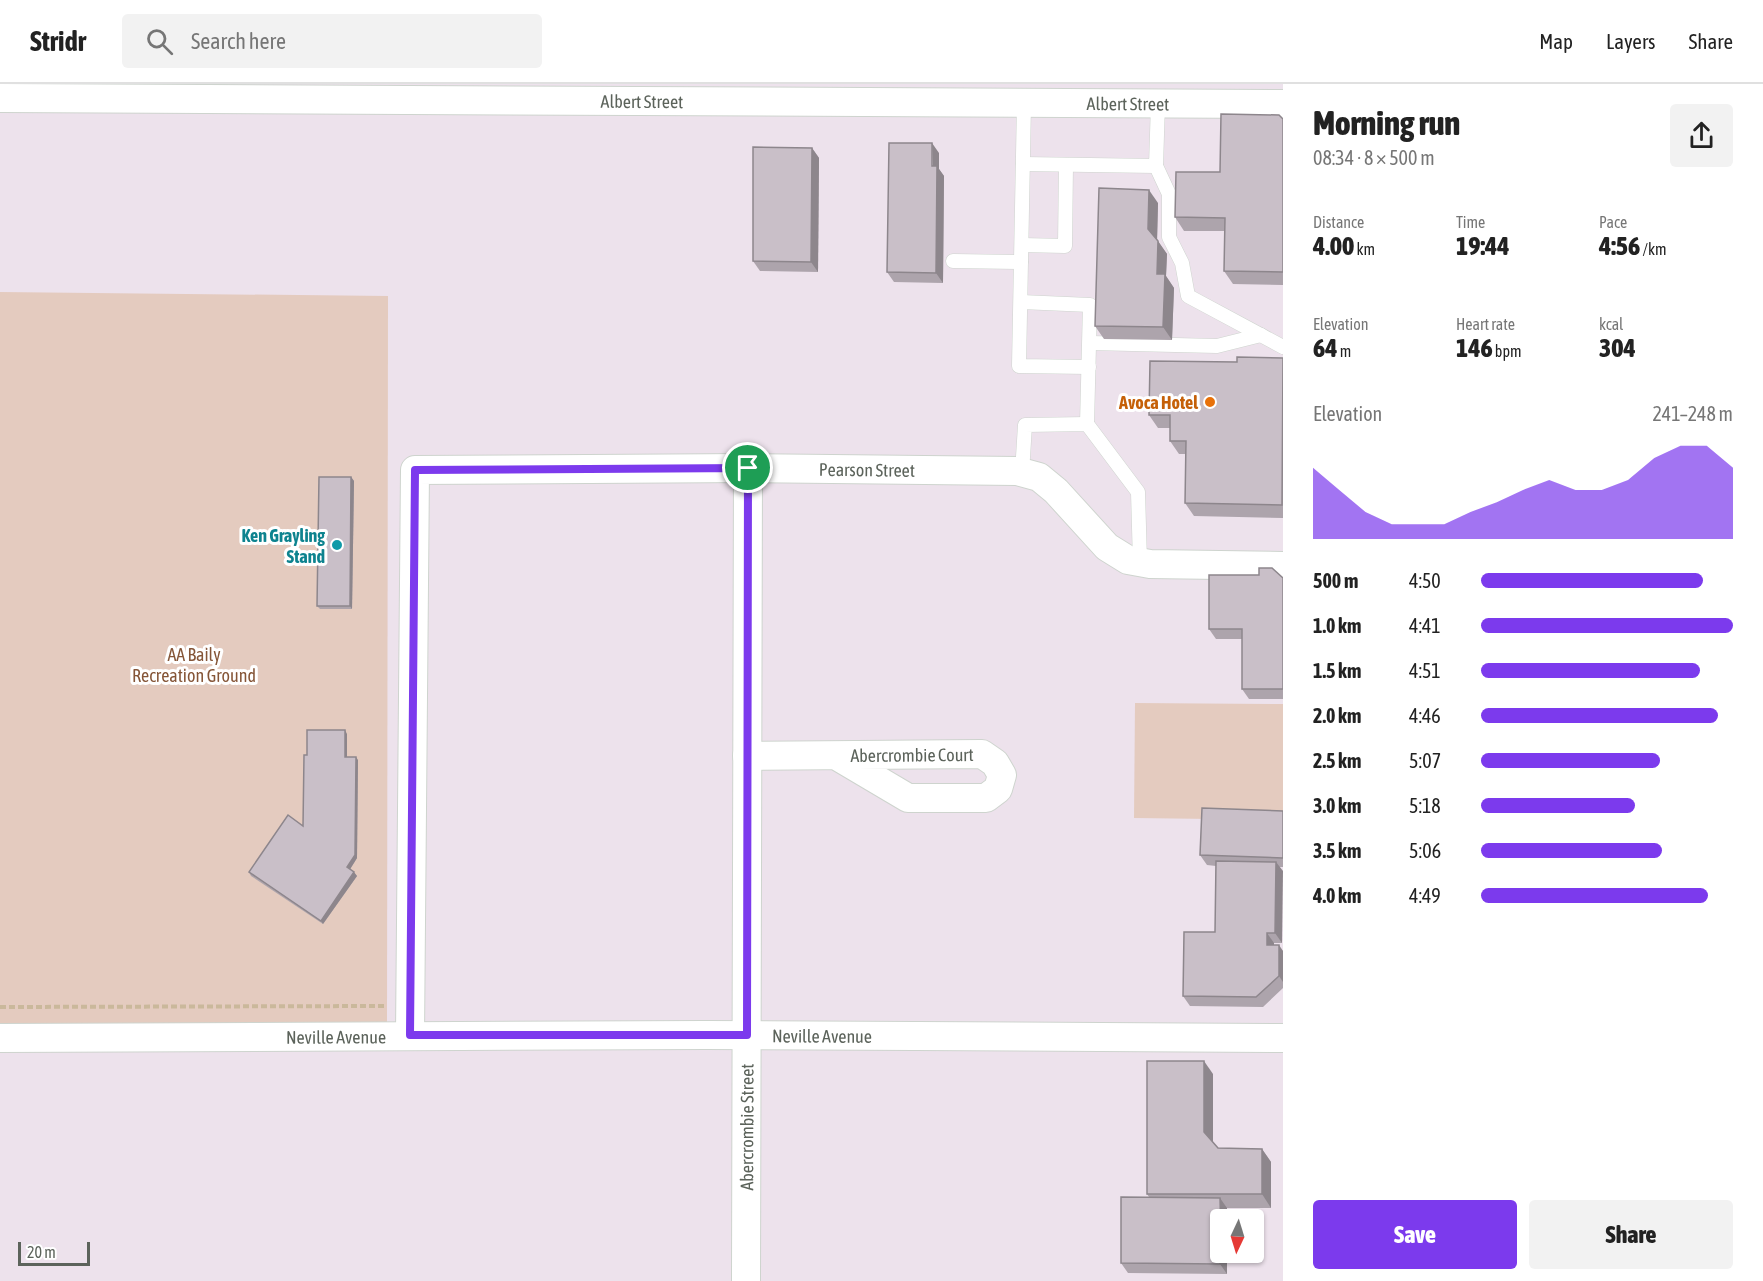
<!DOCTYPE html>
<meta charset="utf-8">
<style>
body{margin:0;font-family:"Asap Condensed",sans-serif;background:#f2f2f2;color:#222;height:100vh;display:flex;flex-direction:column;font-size:22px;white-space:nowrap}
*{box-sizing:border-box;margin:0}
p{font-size:20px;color:#767676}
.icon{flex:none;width:33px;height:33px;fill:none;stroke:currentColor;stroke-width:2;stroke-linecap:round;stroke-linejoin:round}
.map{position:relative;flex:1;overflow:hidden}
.side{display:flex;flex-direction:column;background:#fff;width:480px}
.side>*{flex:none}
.needle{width:39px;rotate:184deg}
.buttons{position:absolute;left:1210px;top:1125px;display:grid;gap:12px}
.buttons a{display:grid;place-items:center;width:54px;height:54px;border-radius:6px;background:#fff;box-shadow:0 2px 4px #0004;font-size:30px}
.scale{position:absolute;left:18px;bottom:15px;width:72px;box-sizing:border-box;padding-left:6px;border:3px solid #5c635b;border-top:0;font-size:16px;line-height:21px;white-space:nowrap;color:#5c635b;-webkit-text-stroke:4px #fff;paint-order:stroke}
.pin{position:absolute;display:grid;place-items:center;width:51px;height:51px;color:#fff;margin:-26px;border:3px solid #fff;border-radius:50%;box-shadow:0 2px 6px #0007}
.round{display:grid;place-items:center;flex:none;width:63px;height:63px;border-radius:6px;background:#f2f2f2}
.head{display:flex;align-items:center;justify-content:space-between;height:102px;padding:0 30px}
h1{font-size:33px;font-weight:800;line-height:45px}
.stats{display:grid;grid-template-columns:repeat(3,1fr);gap:9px;height:102px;padding:6px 30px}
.stats div{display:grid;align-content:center}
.stats b{font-size:26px;font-weight:800}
.stats small{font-size:16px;font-weight:400}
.stats p{font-size:16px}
.chart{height:168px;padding:12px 30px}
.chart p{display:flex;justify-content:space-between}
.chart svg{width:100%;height:108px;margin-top:6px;fill:#7c3aed;opacity:.7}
.button{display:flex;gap:12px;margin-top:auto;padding:12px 30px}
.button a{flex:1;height:69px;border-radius:6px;background:#7c3aed;color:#fff;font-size:24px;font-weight:800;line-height:69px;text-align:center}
.button a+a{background:#f2f2f2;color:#222}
ul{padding:0 30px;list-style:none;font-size:20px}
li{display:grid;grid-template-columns:96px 72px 1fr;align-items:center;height:45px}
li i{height:15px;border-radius:8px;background:#7c3aed}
header{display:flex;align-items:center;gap:36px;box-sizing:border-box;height:84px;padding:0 30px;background:#fff;border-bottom:2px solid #e0e0e0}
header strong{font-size:28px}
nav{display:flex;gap:33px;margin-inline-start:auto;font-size:21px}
.search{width:420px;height:54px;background:#f2f2f2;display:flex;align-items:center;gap:15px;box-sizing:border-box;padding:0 21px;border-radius:6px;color:#767676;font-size:22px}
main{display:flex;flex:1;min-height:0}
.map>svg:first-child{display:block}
.green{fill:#e4cbbf}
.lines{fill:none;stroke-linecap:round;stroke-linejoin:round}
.lane-casing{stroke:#ced4ce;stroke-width:15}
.street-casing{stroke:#ced4ce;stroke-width:30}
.path{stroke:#cab89b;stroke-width:4;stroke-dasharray:6 3;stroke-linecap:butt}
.lane{stroke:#fff;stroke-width:14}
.street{stroke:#fff;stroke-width:28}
.wall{fill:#ada4ac}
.shaded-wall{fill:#8d868c}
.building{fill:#c9bfc8;stroke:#8d868c;stroke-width:1.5}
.route-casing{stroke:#fff;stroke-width:12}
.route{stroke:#7c3aed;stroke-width:8}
.food-dot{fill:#e8710a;stroke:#fff;stroke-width:2}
.culture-dot{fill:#0f9aa8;stroke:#fff;stroke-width:2}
.labels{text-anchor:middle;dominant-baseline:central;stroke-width:6;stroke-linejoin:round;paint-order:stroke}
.street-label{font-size:18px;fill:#5c635b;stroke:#fff}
.food-label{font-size:18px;font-weight:bold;fill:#c56008;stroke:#fff;text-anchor:end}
.culture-label{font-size:18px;font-weight:bold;fill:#0d838f;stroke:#fff;text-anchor:end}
.park-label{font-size:18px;fill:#855537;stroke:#fff}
</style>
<header>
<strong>Stridr</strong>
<div class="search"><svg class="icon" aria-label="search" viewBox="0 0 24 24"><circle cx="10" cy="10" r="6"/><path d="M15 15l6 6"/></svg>Search here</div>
<nav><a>Map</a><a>Layers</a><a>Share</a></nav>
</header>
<main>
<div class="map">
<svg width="1283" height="1197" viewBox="0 0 1283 1197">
<rect width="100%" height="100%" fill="#ede2ec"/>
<g class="green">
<path d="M0 208 388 212 387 948 0 950Z"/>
<path d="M1135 619 1283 620V736L1134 734Z"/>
</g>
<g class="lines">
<defs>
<g id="lane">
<path d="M1024 19 1019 282 1089 283"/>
<path d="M1023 80 1156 82 1158 19"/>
<path d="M1156 82 1169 110V153L1182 179 1188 212 1283 263"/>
<path d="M1022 161 1065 162 1066 81"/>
<path d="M953 177 1021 178"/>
<path d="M1021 218 1090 221 1087 340"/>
<path d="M1090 259 1217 262 1261 251"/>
<path d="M1022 389 1025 341 1087 340 1138 408 1140 478"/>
</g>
<g id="street">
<path id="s1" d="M0 14 1283 20"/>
<path id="s2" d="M747 672 982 670 995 679 1002 691 998 705 986 714H908L837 672"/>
<path id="s3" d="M410 951 415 386 748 384 1017 387 1039 393 1056 407 1107 463 1128 476 1150 480 1283 482"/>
<path id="s4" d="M0 954 706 951 1283 954"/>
<path id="s5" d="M746 1197 748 384"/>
</g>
</defs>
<use href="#lane" class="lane-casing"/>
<use href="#street" class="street-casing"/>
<path class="path" d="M0 923 386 922"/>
<use href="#lane" class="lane"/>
<use href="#street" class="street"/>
</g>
<g class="wall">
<path d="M1283 35V201L1233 200 1224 187 1225 147H1184L1175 133 1220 88Z"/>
<path d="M812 64 819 74 818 188 760 187 753 177Z"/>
<path d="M939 69V85L944 92 943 199 894 198 887 188Z"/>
<path d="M1158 119 1157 156 1167 170 1166 192 1174 204 1172 256 1104 255 1095 242Z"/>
<path d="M1283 274V434L1194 432 1185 419V370H1179L1170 357V344H1158L1149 331 1237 278Z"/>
<path d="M351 393 354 397 352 525H320L317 522Z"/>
<path d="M1283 494V615H1249L1242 605V555H1216L1209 545Z"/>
<path d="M347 650V673L358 676 357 774 350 785 357 792 323 840 251 792 249 788 303 742 307 671Z"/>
<path d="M1283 727V783H1280L1282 859H1274V861L1283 867V904L1263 923 1190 922 1183 912 1215 848 1216 782 1207 781 1200 771Z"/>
<path d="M1213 990V1059L1218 1064 1262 1065 1271 1078V1124H1227V1136H1221V1168H1227V1190L1128 1189 1121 1179 1149 1113 1147 1110Z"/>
</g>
<g class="shaded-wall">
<path d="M932 59 939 69V85L944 92 943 199 936 189Z"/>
<path d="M812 64 819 74 818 188 811 178Z"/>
<path d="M1149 106 1158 119 1157 158 1148 145Z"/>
<path d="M1158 157 1167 170 1166 192 1174 204 1172 256 1163 243 1157 190Z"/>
<path d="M351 393 354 397 352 525 350 522Z"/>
<path d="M345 646 347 650V676L345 673Z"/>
<path d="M356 673 358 676 357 774 349 787 347 783Z"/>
<path d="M1276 778 1283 787 1282 859 1275 849Z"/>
<path d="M354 788 357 792 323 840 321 837Z"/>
<path d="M1267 849 1274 859V871L1267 861Z"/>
<path d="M1279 861 1283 867V898L1279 892Z"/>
<path d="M1204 977 1213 990V1061L1204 1048Z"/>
<path d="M1262 1065 1271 1078V1124L1262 1110Z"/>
<path d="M1220 1114 1227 1124V1136H1221V1139L1220 1138Z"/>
<path d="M1220 1158 1221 1160V1168H1227V1190L1220 1180Z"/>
</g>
<g class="building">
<path d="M1221 30 1279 31 1283 35V188L1224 187 1225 134 1175 133 1176 88H1220Z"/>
<path d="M889 59H932V82H937L936 189 887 188Z"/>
<path d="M753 63 812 64 811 178 753 177Z"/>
<path d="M1099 104 1149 106 1148 145 1158 157 1157 190H1165L1163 243 1095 242Z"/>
<path d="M1237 273 1283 274 1282 421 1185 419 1186 357H1170V331H1149L1150 277 1237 278Z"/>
<path d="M319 393H351L350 522H317Z"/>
<path d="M1259 484H1272L1283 494V605H1242V545H1209V491H1259Z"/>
<path d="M307 646H345V673H356L355 771 347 783 354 788 321 837 249 788 288 731 303 742 304 671H307Z"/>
<path d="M1202 724 1283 727V774L1200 771Z"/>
<path d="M1216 777 1276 778 1275 849H1267V861H1279V892L1256 913 1183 912 1184 848H1215Z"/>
<path d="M1147 977H1204V1048L1218 1064 1262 1065V1110H1147Z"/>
<path d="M1121 1113 1220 1114 1221 1157 1220 1158V1180L1121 1179Z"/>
</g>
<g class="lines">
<defs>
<path id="route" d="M748 384 747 951H410L415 386Z"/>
</defs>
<use href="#route" class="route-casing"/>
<use href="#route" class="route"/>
</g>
<circle class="food-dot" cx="1210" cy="318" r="6"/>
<circle class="culture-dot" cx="337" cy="461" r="6"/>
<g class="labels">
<g class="street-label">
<text stroke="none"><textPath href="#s1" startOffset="642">Albert Street</textPath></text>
<text stroke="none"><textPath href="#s1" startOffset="1128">Albert Street</textPath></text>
<text stroke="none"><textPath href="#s3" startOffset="1017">Pearson Street</textPath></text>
<text stroke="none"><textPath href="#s2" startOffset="165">Abercrombie Court</textPath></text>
<text stroke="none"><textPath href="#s4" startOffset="336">Neville Avenue</textPath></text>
<text stroke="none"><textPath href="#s4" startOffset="822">Neville Avenue</textPath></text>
<text stroke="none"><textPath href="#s5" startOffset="154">Abercrombie Street</textPath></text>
</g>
<g class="food-label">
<text x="1198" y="318">Avoca Hotel</text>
</g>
<g class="culture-label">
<text x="325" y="451">Ken Grayling<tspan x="325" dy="21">Stand</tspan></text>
</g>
<g class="park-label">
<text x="194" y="570">AA Baily<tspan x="194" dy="21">Recreation Ground</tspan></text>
</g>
</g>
</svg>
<div class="buttons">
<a><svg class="needle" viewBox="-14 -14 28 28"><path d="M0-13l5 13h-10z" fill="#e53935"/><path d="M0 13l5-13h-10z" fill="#767676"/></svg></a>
</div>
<div class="scale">20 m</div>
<div class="pin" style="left:748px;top:384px;background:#1e9e55"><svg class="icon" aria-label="arrive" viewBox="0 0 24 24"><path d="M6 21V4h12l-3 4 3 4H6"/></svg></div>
</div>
<section class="side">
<div class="head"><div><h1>Morning run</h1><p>08:34 · 8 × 500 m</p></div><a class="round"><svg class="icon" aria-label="share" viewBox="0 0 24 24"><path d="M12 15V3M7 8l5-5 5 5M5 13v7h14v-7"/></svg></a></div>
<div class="stats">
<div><p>Distance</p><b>4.00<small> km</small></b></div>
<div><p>Time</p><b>19:44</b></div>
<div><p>Pace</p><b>4:56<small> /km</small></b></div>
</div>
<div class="stats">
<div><p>Elevation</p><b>64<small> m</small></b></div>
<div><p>Heart rate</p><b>146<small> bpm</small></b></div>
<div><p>kcal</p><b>304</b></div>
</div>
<div class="chart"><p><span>Elevation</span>241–248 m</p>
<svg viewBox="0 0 160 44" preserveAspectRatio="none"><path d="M0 44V15L10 24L20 33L30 38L40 38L50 38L60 33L70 29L80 24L90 20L100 24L110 24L120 20L130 11L140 6L150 6L160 15V44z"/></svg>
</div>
<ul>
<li><b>500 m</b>4:50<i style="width:88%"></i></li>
<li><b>1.0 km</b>4:41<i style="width:100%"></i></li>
<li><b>1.5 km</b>4:51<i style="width:87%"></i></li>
<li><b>2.0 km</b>4:46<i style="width:94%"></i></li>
<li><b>2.5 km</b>5:07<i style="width:71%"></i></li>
<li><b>3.0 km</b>5:18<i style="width:61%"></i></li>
<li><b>3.5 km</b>5:06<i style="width:72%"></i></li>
<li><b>4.0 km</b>4:49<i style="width:90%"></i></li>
</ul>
<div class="button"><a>Save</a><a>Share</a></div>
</section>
</main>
